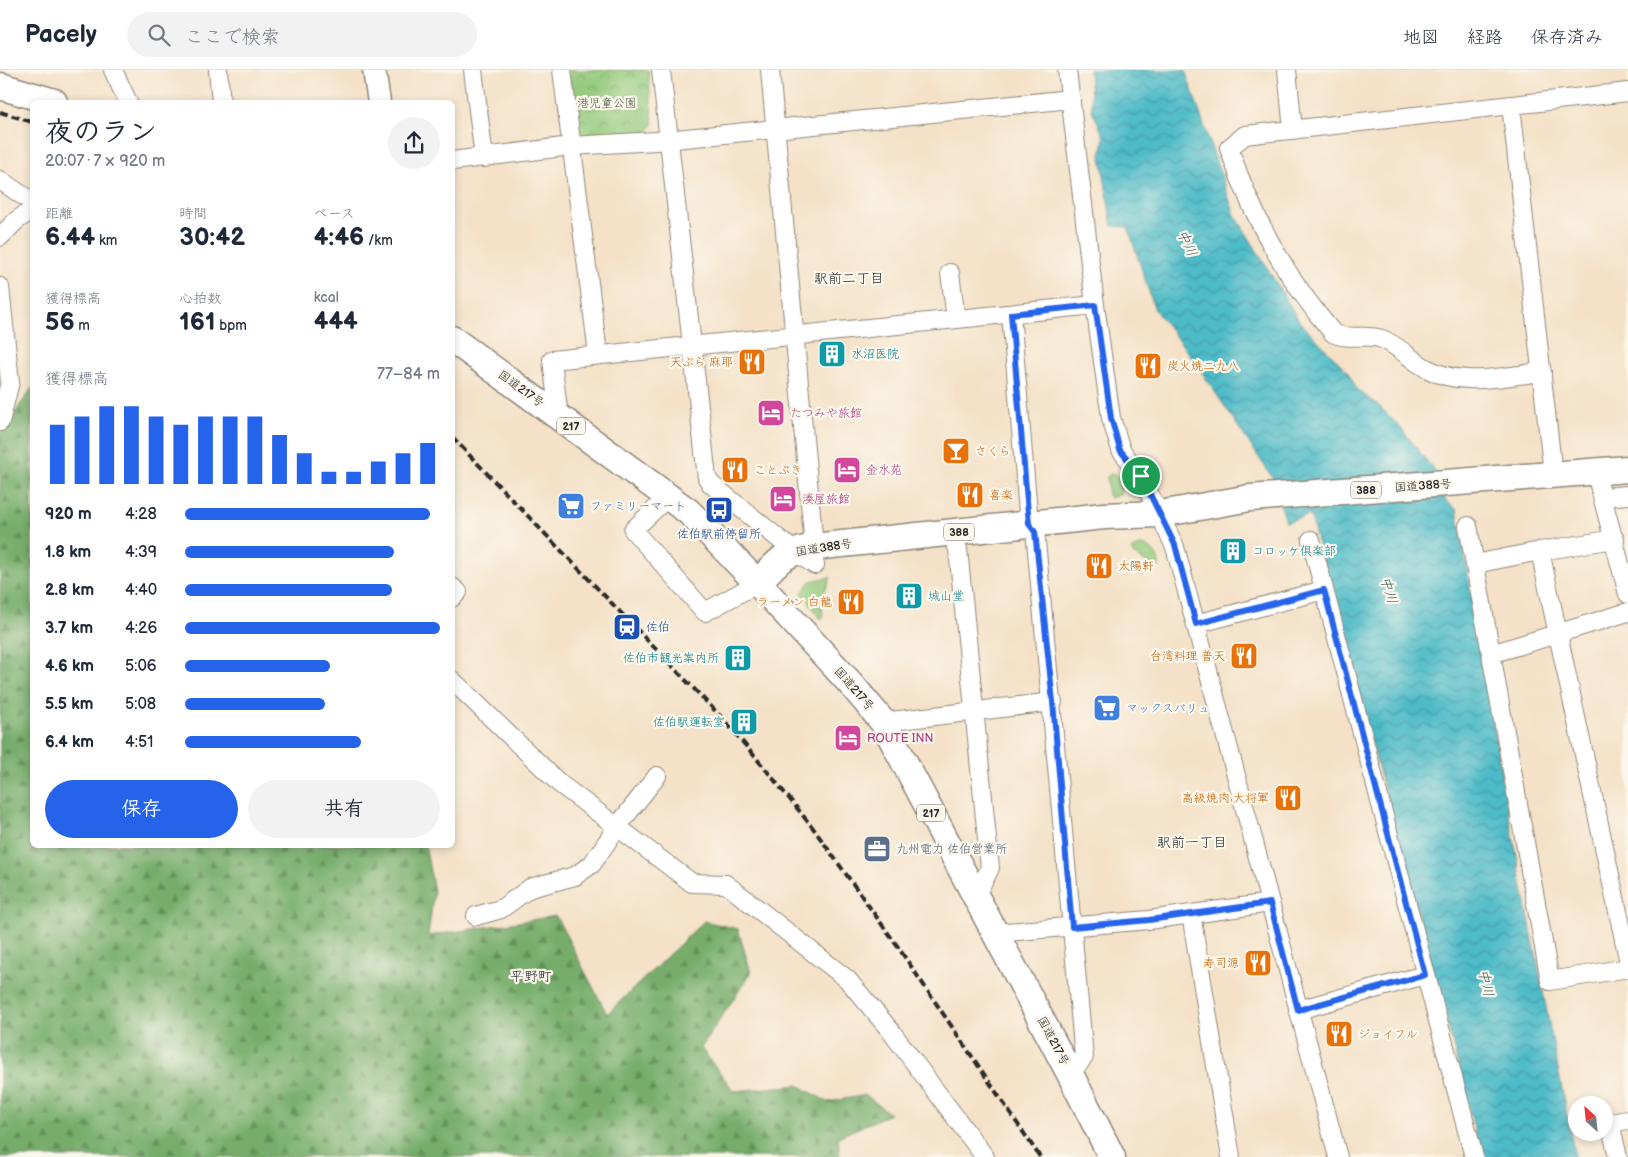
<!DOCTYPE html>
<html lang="ja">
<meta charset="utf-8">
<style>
body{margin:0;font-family:"Balsamiq Sans","Klee One",sans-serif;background:#f2f2f3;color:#1f2937;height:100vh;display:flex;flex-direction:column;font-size:19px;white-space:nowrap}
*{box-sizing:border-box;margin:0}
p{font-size:16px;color:#747a83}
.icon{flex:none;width:28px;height:28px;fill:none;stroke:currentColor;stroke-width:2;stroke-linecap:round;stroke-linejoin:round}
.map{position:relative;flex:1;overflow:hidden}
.side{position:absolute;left:30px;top:30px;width:425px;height:748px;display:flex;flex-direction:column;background:#fff;border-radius:8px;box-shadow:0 2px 8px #0003}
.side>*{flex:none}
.needle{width:32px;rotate:333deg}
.tools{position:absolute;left:1568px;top:1026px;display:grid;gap:10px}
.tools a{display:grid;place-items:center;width:45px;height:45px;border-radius:50%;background:#fff;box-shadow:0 2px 8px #0003;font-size:25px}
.pin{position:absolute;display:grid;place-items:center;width:42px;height:42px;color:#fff;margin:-21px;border:2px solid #fff;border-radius:50%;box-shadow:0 1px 5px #0007}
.round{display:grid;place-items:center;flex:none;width:52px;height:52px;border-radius:26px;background:#f2f2f3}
.headline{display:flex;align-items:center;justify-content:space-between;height:85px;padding:0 15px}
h1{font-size:28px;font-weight:700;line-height:38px}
.stats{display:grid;grid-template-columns:repeat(3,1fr);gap:8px;height:85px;padding:5px 15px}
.stats div{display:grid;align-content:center}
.stats b{font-size:25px;font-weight:700}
.stats small{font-size:14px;font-weight:400}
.stats p{font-size:14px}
.chart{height:140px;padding:10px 15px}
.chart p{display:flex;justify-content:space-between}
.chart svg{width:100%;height:90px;margin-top:5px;stroke:#2563eb;stroke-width:6}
.cta{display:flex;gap:10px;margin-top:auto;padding:10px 15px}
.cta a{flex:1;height:58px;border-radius:30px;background:#2563eb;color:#fff;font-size:20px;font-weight:700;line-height:58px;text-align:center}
.cta a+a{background:#f2f2f3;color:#1f2937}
ul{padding:0 15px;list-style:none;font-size:16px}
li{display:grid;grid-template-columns:80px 60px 1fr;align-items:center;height:38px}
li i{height:12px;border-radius:6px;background:#2563eb}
header{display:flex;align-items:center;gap:30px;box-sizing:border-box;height:70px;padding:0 25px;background:#fff;border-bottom:1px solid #e0e1e3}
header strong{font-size:24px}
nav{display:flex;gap:28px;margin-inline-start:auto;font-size:18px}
.search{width:350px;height:45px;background:#f2f2f3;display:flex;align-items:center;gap:12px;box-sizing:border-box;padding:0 18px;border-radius:28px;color:#747a83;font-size:19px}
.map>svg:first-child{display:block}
.grass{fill:#93c97a;stroke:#5f7a52}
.forest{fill:url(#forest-firs);stroke:#506c4a}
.park{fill:url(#park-crowns);stroke:#5f7a52}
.water{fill:url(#water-waves);stroke:#3c737a}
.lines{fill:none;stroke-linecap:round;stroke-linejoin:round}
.minor-casing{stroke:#908679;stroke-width:20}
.major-casing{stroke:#908679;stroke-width:25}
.highway-casing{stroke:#908679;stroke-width:29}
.minor{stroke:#fff;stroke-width:18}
.major{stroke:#fff;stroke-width:22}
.highway{stroke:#fff;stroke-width:26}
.rail{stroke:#2b2b2b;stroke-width:4;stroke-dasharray:8 4;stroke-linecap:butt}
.route-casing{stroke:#fff;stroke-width:10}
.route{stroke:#2563eb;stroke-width:6}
.labels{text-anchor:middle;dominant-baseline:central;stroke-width:4.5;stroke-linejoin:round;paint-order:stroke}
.shield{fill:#fbf7ec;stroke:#696865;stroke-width:1}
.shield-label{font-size:11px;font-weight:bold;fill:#2b2b2b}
.park-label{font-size:12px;fill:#4a5a43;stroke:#fbf7ec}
.culture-label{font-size:12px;fill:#0d838f;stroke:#fbf7ec;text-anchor:start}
.food-label{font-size:12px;fill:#c56008;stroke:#fbf7ec;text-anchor:start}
.street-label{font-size:12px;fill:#2b2b2b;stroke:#fbf7ec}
.hotel-label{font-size:12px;fill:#b23c85;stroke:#fbf7ec;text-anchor:start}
.shop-label{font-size:12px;fill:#366cbe;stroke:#fbf7ec;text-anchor:start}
.transit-label{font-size:12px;fill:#164399;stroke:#fbf7ec}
.service-label{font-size:12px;fill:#4e5e75;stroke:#fbf7ec;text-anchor:start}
.water-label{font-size:14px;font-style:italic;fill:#375d62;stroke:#fbf7ec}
.neighbourhood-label{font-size:14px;fill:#2b2b2b;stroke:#fbf7ec}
</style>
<header>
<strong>Pacely</strong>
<div class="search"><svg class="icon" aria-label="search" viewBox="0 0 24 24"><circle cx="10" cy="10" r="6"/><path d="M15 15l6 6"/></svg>ここで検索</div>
<nav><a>地図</a><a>経路</a><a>保存済み</a></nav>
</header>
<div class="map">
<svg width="1628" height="1087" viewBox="0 0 1628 1087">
<defs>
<pattern id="forest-firs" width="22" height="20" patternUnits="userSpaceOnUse" patternTransform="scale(1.25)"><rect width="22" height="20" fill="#76ad6a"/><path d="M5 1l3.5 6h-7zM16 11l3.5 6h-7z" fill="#618d57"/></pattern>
<pattern id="park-crowns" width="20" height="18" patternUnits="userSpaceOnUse" patternTransform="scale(1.25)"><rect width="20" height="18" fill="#93c97a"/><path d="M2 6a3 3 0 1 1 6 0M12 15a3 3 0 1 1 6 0" fill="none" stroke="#78a364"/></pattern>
<pattern id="water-waves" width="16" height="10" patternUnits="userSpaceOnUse" patternTransform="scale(1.25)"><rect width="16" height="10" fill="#4ebbc8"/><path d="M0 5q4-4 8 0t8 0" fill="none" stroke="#4198a3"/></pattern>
</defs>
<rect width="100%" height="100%" fill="#fbf7ec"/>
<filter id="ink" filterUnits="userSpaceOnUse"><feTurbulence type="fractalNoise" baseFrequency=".02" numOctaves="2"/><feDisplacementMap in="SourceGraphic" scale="10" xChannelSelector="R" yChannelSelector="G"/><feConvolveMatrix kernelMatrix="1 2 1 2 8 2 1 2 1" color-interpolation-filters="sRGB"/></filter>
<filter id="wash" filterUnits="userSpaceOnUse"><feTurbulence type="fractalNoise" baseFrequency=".0096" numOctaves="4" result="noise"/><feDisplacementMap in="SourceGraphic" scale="20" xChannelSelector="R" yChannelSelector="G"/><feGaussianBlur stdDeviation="1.12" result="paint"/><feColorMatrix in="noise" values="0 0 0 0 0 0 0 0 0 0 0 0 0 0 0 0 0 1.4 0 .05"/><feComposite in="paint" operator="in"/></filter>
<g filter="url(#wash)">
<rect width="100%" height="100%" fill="#f4e1c7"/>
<g class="grass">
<path d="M1111 404 1120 408 1122 412 1120 425 1110 428 1108 425 1107 407Z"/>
<path d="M1143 475C1153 479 1160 486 1159 497L1155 498 1133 484 1132 479Z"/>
<path d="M830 507 831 508 821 528 823 547 821 549 802 523 811 511Z"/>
</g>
<path class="forest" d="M32 318V775H425L434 821 428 866 556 846 607 944 704 851 738 859 751 903 701 978 734 1021 798 1015 828 1032 866 1025 890 1044 838 1067 840 1087H0V364Z"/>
<path class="park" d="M569 0H648L653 55 648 61 583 68 576 62Z"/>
<path class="water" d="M1089 0H1185L1234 143 1300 252 1347 301 1358 321 1376 333 1400 357 1434 400 1446 431 1457 440 1507 735 1575 1087H1481L1451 967 1310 445 1286 452 1272 407 1193 289 1155 240 1128 157 1112 156 1101 86 1104 67 1092 40Z"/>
</g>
<g filter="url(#ink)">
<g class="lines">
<defs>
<g id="minor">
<path d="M113 0 128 32"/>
<path d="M218 0 221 32"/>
<path d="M473 0 484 88"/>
<path d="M562 0 598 284"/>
<path d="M661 0 707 408 711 414 794 481 815 495"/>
<path d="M770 0 815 487"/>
<path d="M1067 0 1095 235 1111 348 1121 380 1141 406 1175 477 1338 1087"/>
<path d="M1287 0 1293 60"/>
<path d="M1511 35 1553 404"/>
<path d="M452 91 571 76 656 71 1071 29"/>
<path d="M0 110 32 132"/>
<path d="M0 167 17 150 32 140"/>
<path d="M950 203 956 249"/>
<path d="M0 217 10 312 0 352"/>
<path d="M1011 244 1029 454 1035 462 1036 471 1084 987 1070 1004"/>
<path d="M1542 302C1504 306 1461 318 1426 298 1411 290 1398 275 1382 269 1366 263 1348 271 1333 263 1286 208 1252 147 1229 78L1245 65 1628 22"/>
<path d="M559 347 552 290 1095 235"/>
<path d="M1595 400 1628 524"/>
<path d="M668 427 633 460 705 542 758 513"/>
<path d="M1603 427 1628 425"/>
<path d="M1468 456 1550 911 1628 898"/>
<path d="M950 463 958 479 990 798 975 827"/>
<path d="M1311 470 1474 1087"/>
<path d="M1540 481 1628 888"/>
<path d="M1475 494 1540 481 1615 469"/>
<path d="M452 517 458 522 452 528"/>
<path d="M1196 554 1324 520"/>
<path d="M1491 584 1628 542"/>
<path d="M452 610 560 714 692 813 726 814 847 909 890 960 985 1087"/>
<path d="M883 652 1053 632"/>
<path d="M1191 844 1231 1087"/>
<path d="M476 846 501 839 530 818 575 806 592 794 617 757 657 706"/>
<path d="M995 863 1149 850 1270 833"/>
<path d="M1298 940 1425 905"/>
<path d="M1618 1087 1610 1053 1628 1050"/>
</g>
<path id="major" d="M374 0 379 32"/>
<g id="highway">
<path d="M0 16 54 32"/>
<path d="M452 269 689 442 769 525 851 614 883 652 1070 1004 1112 1087"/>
<path d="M758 513C778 491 783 483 814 477L1104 446 1160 444 1250 428 1628 399"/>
</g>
</defs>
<use href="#minor" class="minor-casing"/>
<use href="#major" class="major-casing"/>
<use href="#highway" class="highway-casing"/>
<use href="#minor" class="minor"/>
<use href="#major" class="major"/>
<use href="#highway" class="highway"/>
<g class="rail">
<path d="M0 42 32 52"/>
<path d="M452 367 724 650 767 701 813 758 898 877 1040 1087"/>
</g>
</g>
</g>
<g class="lines" filter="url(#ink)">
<defs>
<path id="route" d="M1095 235 1111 348 1120 380 1141 406 1175 475 1196 554 1324 520 1425 905 1298 940 1270 833 1149 850 1072 857 1053 632 1036 471 1035 462 1029 454 1011 244Z"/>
</defs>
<use href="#route" class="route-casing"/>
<use href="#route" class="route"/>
</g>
<defs>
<symbol id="building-square" viewBox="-11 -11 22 22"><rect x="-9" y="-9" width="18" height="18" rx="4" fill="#0f9aa8" stroke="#fbf7ec"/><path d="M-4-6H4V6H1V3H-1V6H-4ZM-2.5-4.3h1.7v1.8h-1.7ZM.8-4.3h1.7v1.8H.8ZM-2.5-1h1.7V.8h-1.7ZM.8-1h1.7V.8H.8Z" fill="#fff"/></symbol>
<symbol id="restaurant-square" viewBox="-11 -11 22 22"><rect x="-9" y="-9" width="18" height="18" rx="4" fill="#e8710a" stroke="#fbf7ec"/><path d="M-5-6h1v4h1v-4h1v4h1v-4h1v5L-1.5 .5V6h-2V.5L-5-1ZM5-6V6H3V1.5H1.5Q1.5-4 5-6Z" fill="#fff"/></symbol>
<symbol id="hotel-square" viewBox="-11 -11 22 22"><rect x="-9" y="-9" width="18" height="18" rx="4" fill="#d1479c" stroke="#fbf7ec"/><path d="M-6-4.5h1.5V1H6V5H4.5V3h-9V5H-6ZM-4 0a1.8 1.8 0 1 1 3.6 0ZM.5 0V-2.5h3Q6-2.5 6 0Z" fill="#fff"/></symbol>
<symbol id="bar-square" viewBox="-11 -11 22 22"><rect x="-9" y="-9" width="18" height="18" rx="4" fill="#e8710a" stroke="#fbf7ec"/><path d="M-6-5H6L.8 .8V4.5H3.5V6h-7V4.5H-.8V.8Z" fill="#fff"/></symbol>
<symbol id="supermarket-square" viewBox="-11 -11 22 22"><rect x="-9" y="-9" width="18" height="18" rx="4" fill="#3f7fe0" stroke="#fbf7ec"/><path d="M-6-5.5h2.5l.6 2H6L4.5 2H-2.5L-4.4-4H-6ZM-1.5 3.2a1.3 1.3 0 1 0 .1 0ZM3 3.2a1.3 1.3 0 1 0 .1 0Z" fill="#fff"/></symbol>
<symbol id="bus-square" viewBox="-11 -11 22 22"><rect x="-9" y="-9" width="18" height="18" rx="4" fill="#1a4fb4" stroke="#fbf7ec"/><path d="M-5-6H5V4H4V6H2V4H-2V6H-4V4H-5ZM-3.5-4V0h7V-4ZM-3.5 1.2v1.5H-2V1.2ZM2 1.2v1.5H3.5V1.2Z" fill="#fff"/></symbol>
<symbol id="station-square" viewBox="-11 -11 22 22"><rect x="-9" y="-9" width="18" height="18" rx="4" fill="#1a4fb4" stroke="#fbf7ec"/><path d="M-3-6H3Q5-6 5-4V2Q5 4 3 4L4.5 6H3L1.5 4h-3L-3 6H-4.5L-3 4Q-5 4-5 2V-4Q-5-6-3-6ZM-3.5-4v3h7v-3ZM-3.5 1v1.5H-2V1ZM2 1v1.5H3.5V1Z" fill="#fff"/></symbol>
<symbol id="office-square" viewBox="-11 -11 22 22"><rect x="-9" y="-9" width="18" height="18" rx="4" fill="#5c6f8a" stroke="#fbf7ec"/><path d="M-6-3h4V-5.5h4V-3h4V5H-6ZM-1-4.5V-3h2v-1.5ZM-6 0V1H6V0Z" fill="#fff"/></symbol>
</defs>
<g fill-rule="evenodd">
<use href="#building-square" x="816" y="268" width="32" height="32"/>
<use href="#restaurant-square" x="736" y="276" width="32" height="32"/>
<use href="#restaurant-square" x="1132" y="280" width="32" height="32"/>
<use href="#hotel-square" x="755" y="327" width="32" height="32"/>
<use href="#bar-square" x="940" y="365" width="32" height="32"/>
<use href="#restaurant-square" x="719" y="384" width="32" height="32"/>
<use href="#hotel-square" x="831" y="384" width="32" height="32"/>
<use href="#restaurant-square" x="954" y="409" width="32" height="32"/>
<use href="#hotel-square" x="767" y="413" width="32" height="32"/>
<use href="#supermarket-square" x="555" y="420" width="32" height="32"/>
<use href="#bus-square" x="703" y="424" width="32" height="32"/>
<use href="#building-square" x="1217" y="465" width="32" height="32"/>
<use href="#restaurant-square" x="1083" y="480" width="32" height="32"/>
<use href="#building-square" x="893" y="510" width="32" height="32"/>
<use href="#restaurant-square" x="835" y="516" width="32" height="32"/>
<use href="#station-square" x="611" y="541" width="32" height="32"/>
<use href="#restaurant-square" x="1228" y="570" width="32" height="32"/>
<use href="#building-square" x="722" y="572" width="32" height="32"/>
<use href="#supermarket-square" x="1091" y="622" width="32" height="32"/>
<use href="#building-square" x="728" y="636" width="32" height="32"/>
<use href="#hotel-square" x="832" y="652" width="32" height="32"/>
<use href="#restaurant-square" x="1272" y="712" width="32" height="32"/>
<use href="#office-square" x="861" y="763" width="32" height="32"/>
<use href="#restaurant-square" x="1242" y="877" width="32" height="32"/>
<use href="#restaurant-square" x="1323" y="948" width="32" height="32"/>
</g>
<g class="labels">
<g class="shield">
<rect x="557" y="347.5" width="28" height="17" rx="4"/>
<rect x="1351" y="411.5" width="30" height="17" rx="4"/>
<rect x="944" y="453.5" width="30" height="17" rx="4"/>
<rect x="917" y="734.5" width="28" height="17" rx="4"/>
</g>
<g class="shield-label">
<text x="571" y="356">217</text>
<text x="1366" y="420">388</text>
<text x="959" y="462">388</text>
<text x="931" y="743">217</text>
</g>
<g class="park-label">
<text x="607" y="33">港児童公園</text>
</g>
<g class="culture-label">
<text x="851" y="284">水沼医院</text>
<text x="1252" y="481">コロッケ俱楽部</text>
<text x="928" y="526">城山堂</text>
<text x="719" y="588" text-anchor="end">佐伯市観光案内所</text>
<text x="725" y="652" text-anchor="end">佐伯駅運転室</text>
</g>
<g class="food-label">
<text x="733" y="292" text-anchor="end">天ぷら 麻耶</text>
<text x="1167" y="296">炭火焼二九八</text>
<text x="975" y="381">さくら</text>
<text x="754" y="400">ことぶき</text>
<text x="989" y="425">喜楽</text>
<text x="1118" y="496">太陽軒</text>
<text x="832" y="532" text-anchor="end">ラーメン 白龍</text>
<text x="1225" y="586" text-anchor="end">台湾料理 普天</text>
<text x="1269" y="728" text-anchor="end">高級焼肉 大将軍</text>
<text x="1239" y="893" text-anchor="end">寿司源</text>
<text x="1358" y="964">ジョイフル</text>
</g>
<g class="street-label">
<text transform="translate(521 319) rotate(36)">国道217号</text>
<text transform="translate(1423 416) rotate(-4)">国道388号</text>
<text transform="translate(824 478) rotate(-9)">国道388号</text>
<text transform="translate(854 619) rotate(49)">国道217号</text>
<text transform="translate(1053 971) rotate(62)">国道217号</text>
</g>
<g class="hotel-label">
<text x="790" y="343">たつみや旅館</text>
<text x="866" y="400">金水苑</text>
<text x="802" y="429">湊屋旅館</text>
<text x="867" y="668">ROUTE INN</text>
</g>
<g class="shop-label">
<text x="590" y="436">ファミリーマート</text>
<text x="1126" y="638">マックスバリュ</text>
</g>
<g class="transit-label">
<text x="719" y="464">佐伯駅前停留所</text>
<text x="646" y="557" text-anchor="start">佐伯</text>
</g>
<g class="service-label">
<text x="896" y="779">九州電力 佐伯営業所</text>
</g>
<g class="water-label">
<text transform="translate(1187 173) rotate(65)">中川</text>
<text transform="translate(1389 520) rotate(74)">中川</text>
<text transform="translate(1486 913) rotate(77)">中川</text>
</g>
<g class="neighbourhood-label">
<text x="849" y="208">駅前二丁目</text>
<text x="1192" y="772">駅前一丁目</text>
<text x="531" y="906">平野町</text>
</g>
</g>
</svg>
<div class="tools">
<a><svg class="needle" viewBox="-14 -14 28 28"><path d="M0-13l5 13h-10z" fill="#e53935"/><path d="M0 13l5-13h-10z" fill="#747a83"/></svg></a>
</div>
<div class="pin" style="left:1141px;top:406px;background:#1e9e55"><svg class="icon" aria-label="arrive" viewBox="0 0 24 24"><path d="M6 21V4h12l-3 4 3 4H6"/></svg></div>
<section class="side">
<div class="headline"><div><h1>夜のラン</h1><p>20:07 · 7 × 920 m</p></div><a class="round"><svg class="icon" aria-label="share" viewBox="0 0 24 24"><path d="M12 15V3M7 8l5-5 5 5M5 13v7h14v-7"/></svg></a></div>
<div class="stats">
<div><p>距離</p><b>6.44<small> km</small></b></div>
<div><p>時間</p><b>30:42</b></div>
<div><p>ペース</p><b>4:46<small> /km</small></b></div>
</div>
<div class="stats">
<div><p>獲得標高</p><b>56<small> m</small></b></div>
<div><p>心拍数</p><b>161<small> bpm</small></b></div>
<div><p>kcal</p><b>444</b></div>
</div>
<div class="chart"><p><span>獲得標高</span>77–84 m</p>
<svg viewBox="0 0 160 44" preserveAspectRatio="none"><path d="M5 44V15M15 44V11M25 44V6M35 44V6M45 44V11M55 44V15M65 44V11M75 44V11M85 44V11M95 44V20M105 44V29M115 44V38M125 44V38M135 44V33M145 44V29M155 44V24"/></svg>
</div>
<ul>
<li><b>920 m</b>4:28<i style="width:96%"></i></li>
<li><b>1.8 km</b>4:39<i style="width:82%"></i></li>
<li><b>2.8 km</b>4:40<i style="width:81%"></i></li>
<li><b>3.7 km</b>4:26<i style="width:100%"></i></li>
<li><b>4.6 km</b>5:06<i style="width:57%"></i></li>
<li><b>5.5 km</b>5:08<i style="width:55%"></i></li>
<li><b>6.4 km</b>4:51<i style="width:69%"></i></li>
</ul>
<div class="cta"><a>保存</a><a>共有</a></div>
</section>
</div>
